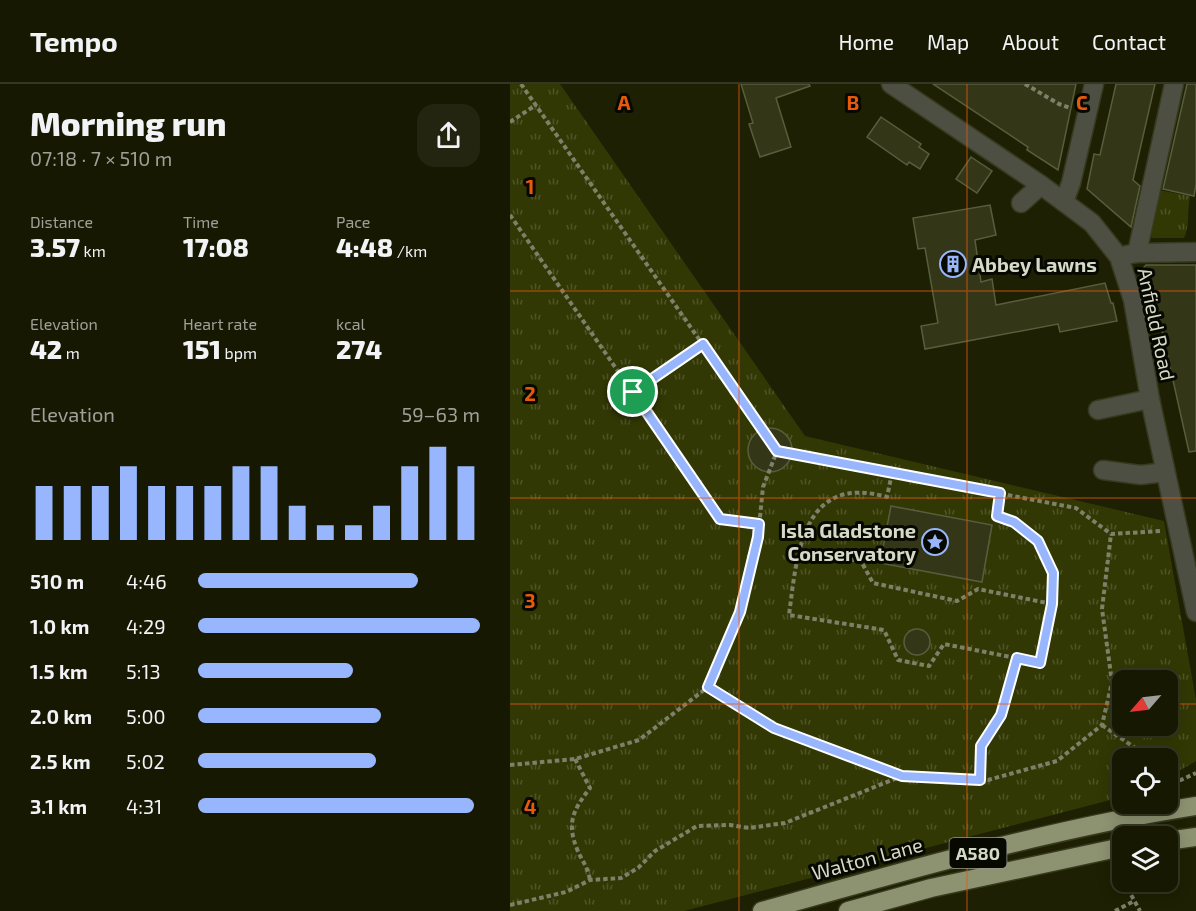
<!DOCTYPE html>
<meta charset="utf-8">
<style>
body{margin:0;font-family:"Exo 2",sans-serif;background:#232511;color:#f1f3f6;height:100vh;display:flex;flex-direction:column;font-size:22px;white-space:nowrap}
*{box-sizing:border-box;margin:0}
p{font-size:20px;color:#9ea099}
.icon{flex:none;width:33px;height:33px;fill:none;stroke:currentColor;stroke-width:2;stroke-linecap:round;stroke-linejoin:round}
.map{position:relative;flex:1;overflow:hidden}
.sheet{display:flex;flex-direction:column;background:#161802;width:510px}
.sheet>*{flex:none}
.needle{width:39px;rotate:242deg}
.buttons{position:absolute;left:602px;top:586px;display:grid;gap:12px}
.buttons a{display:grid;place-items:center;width:66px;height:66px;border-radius:12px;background:#161802;box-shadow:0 3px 15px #0003,0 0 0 2px #353724;font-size:30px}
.pin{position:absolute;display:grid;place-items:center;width:51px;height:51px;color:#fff;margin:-26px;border:3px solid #fff;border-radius:50%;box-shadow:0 2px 6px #0007}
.round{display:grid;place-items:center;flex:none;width:63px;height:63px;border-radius:18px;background:#232511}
.headline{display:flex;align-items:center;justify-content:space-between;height:102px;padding:0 30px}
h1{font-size:33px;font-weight:800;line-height:45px}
.figures{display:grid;grid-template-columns:repeat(3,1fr);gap:9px;height:102px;padding:6px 30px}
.figures div{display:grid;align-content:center}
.figures b{font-size:26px;font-weight:800}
.figures small{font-size:16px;font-weight:400}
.figures p{font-size:16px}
.chart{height:168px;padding:12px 30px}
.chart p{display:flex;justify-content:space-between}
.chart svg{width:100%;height:108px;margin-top:6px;stroke:#97b6fd;stroke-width:6}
ul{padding:0 30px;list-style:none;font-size:20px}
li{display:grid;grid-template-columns:96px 72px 1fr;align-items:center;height:45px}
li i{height:15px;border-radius:8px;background:#97b6fd}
header{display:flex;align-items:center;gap:36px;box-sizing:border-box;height:84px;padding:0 30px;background:#161802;border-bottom:2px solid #353724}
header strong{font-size:28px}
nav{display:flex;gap:33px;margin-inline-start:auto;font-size:21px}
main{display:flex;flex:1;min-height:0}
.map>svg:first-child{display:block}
.grass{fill:url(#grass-tufts);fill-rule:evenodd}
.building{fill:#333718;stroke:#585e3d;stroke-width:1.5}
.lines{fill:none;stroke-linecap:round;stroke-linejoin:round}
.minor-casing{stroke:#373a1e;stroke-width:21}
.highway-casing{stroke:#373a1e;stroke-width:21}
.path{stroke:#7d8169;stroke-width:4;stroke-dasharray:4.5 3;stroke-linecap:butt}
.minor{stroke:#4c4f41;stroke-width:18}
.highway{stroke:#8d9371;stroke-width:18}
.route-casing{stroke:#fff;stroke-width:12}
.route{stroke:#97b6fd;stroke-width:8}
.grid{fill:none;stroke:#e8590c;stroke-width:1.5;stroke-opacity:0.55}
.labels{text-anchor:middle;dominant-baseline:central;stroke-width:6;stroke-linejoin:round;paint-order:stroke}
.shield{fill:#070901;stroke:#979b8c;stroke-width:1.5}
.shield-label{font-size:18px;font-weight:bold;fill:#d5d9c7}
.poi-label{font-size:20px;font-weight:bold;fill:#d5d9c7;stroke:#070901;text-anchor:start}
.street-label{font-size:20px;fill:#d5d9c7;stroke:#070901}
.grid-label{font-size:20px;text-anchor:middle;font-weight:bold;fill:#e8590c;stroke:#070901;stroke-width:6;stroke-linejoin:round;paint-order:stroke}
</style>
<header>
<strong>Tempo</strong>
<nav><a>Home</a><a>Map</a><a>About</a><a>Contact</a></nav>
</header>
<main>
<section class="sheet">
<div class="headline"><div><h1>Morning run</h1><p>07:18 · 7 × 510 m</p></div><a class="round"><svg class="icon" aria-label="share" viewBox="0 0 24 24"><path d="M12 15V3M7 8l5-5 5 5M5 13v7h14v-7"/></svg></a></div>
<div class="figures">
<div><p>Distance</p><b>3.57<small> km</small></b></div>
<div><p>Time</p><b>17:08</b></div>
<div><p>Pace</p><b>4:48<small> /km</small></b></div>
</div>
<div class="figures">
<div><p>Elevation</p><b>42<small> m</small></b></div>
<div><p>Heart rate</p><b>151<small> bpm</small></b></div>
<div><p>kcal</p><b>274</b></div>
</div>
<div class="chart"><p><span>Elevation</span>59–63 m</p>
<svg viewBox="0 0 160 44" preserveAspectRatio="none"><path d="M5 44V22M15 44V22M25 44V22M35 44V14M45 44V22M55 44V22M65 44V22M75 44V14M85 44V14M95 44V30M105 44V38M115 44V38M125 44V30M135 44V14M145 44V6M155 44V14"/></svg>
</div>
<ul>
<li><b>510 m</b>4:46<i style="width:78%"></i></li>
<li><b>1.0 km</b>4:29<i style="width:100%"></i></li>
<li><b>1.5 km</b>5:13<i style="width:55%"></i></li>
<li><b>2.0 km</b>5:00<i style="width:65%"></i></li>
<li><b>2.5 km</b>5:02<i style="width:63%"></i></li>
<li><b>3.1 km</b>4:31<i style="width:98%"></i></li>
</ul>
</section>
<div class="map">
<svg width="686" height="827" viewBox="0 0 686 827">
<defs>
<pattern id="grass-tufts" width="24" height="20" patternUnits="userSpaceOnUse" patternTransform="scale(1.5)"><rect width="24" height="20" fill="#323804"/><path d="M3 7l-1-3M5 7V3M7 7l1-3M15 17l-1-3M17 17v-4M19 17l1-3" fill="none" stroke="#4f5427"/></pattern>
</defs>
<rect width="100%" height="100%" fill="#1d2002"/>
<g class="grass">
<path d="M0 0H50L295 352 654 437 686 616V677L657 694V675H612V713L174 827H0ZM612 597H657V642H612Z"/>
<path d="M649 106 680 112C677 126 680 142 674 154H642L639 150Z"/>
</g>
<g class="building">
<path d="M231 0H299L300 2 266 14 281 63 250 73 239 40 243 39Z"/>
<path d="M423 0H566L548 86 517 66 518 63Z"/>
<path d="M606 0H645L623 96 630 102 621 143 577 105 584 70 590 71Z"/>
<path d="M677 0H686V100L684 112 653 105Z"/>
<path d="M371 33 411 60 409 63 419 70 410 85 399 78 397 81 357 53Z"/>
<path d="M461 73 482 87 467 109 446 95Z"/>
<path d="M480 121 486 151 465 156 471 198 482 195 486 221 595 199 601 219H603L607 237 550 248 548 240 415 265 411 242 428 239 415 164 408 165 403 134Z"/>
<path d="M636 181H686V367L679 368 644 211 636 213 630 188Z"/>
<circle cx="260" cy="366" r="22"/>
<path d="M381 422 482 441 472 498 370 479Z"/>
<circle cx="407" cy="558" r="13"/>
</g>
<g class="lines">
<defs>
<g id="minor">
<path d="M381 0 531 101 582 139 609 173 623 216 640 315 686 528"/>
<path d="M554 118 561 99 584 0"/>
<path d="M511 119 531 101"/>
<path d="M627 169 664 0"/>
<path d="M616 171 627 169 686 168"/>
<path d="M588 326 640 315"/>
<path d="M593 386 631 391 655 388"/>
</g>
<g id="highway">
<path d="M657 757 686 753"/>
<path d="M252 827C395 787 539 745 686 722"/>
<path d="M338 827 421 804 612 763"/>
</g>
</defs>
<use href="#minor" class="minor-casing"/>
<use href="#highway" class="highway-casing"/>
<g class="path">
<path d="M11 0 267 367 566 424 601 450 651 447"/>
<path d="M515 0 549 20 560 24"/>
<path d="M0 38 26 21"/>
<path d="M0 131 210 435 249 440"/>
<path d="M123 308 193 260"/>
<path d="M382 389 377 413C292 389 287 470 279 531L374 546 388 576 419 582 434 560 506 574"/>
<path d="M288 467 351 477 363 499 447 517 468 505 542 520"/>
<path d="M198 603 264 644 392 692 478 696 547 677 592 641 602 598 592 525 601 450"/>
<path d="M592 641 641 675"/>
<path d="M65 675 80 704C64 725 56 738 67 765 72 778 77 780 80 796"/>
<path d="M0 681 65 675 129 656 198 603 230 528 248 453 253 403 267 367"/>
<path d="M657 687 671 696 686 689"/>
<path d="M470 696 471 662 491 631 506 574 530 579 542 520 543 489 528 457 504 438 487 432 490 410"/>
<path d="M608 781 612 795"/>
<path d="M614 798 630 827"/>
<path d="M0 821 56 808 80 796 111 794 128 784 145 767 187 742 220 741 239 744 275 739 392 692"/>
<path d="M605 827 624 817"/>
</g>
<use href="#minor" class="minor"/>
<use href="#highway" class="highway"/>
</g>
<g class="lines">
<defs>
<path id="route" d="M193 260 267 367 490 409 487 432 504 438 528 457 543 489 542 520 530 579 507 574 491 631 471 662 470 696 392 692 264 644 198 603 230 528 248 453 249 440 210 435 123 308Z"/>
</defs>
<use href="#route" class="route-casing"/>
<use href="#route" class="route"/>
</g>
<path class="grid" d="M229 0V827M457 0V827M0 207H686M0 414H686M0 620H612M657 620H686"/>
<defs>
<symbol id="building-ring" viewBox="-11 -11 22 22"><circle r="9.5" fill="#070901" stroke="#97b6fd" stroke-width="1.5"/><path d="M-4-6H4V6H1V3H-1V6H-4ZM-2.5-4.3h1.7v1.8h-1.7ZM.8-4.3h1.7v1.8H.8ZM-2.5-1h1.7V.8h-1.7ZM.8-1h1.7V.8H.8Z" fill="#97b6fd"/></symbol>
<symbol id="sight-ring" viewBox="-11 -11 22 22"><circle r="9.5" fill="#070901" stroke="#97b6fd" stroke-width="1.5"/><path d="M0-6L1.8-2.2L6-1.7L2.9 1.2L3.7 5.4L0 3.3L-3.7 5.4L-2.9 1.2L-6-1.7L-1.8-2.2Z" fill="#97b6fd"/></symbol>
</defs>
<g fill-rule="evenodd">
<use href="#building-ring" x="428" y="165" width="30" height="30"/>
<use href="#sight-ring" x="410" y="443" width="30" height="30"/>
</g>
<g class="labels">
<rect class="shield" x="439.5" y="754" width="57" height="30" rx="4.5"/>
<g class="shield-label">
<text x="468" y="769">A580</text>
</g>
<g class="poi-label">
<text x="462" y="180">Abbey Lawns</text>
<text x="406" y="446" text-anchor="end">Isla Gladstone<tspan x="406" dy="23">Conservatory</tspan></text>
</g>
<g class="street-label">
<text transform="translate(647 240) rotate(78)">Anfield Road</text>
<text transform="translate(357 774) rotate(-15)">Walton Lane</text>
</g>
</g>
<g class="grid-label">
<text x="114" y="26">A</text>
<text x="343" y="26">B</text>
<text x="572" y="26">C</text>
<text x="20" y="110">1</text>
<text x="20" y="317">2</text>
<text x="20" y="524">3</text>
<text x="20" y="730">4</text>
</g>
</svg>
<div class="buttons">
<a><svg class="needle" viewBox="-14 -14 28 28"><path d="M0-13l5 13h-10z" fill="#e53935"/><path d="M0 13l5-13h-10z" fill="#9ea099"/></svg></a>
<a><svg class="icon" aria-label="locate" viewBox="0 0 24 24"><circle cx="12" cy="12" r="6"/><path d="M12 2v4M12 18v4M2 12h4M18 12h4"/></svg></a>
<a><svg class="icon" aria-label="layers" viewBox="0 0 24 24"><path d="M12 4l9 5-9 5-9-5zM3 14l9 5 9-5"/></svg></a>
</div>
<div class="pin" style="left:123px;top:308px;background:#1e9e55"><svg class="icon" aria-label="arrive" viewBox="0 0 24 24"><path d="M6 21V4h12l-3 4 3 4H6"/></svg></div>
</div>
</main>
